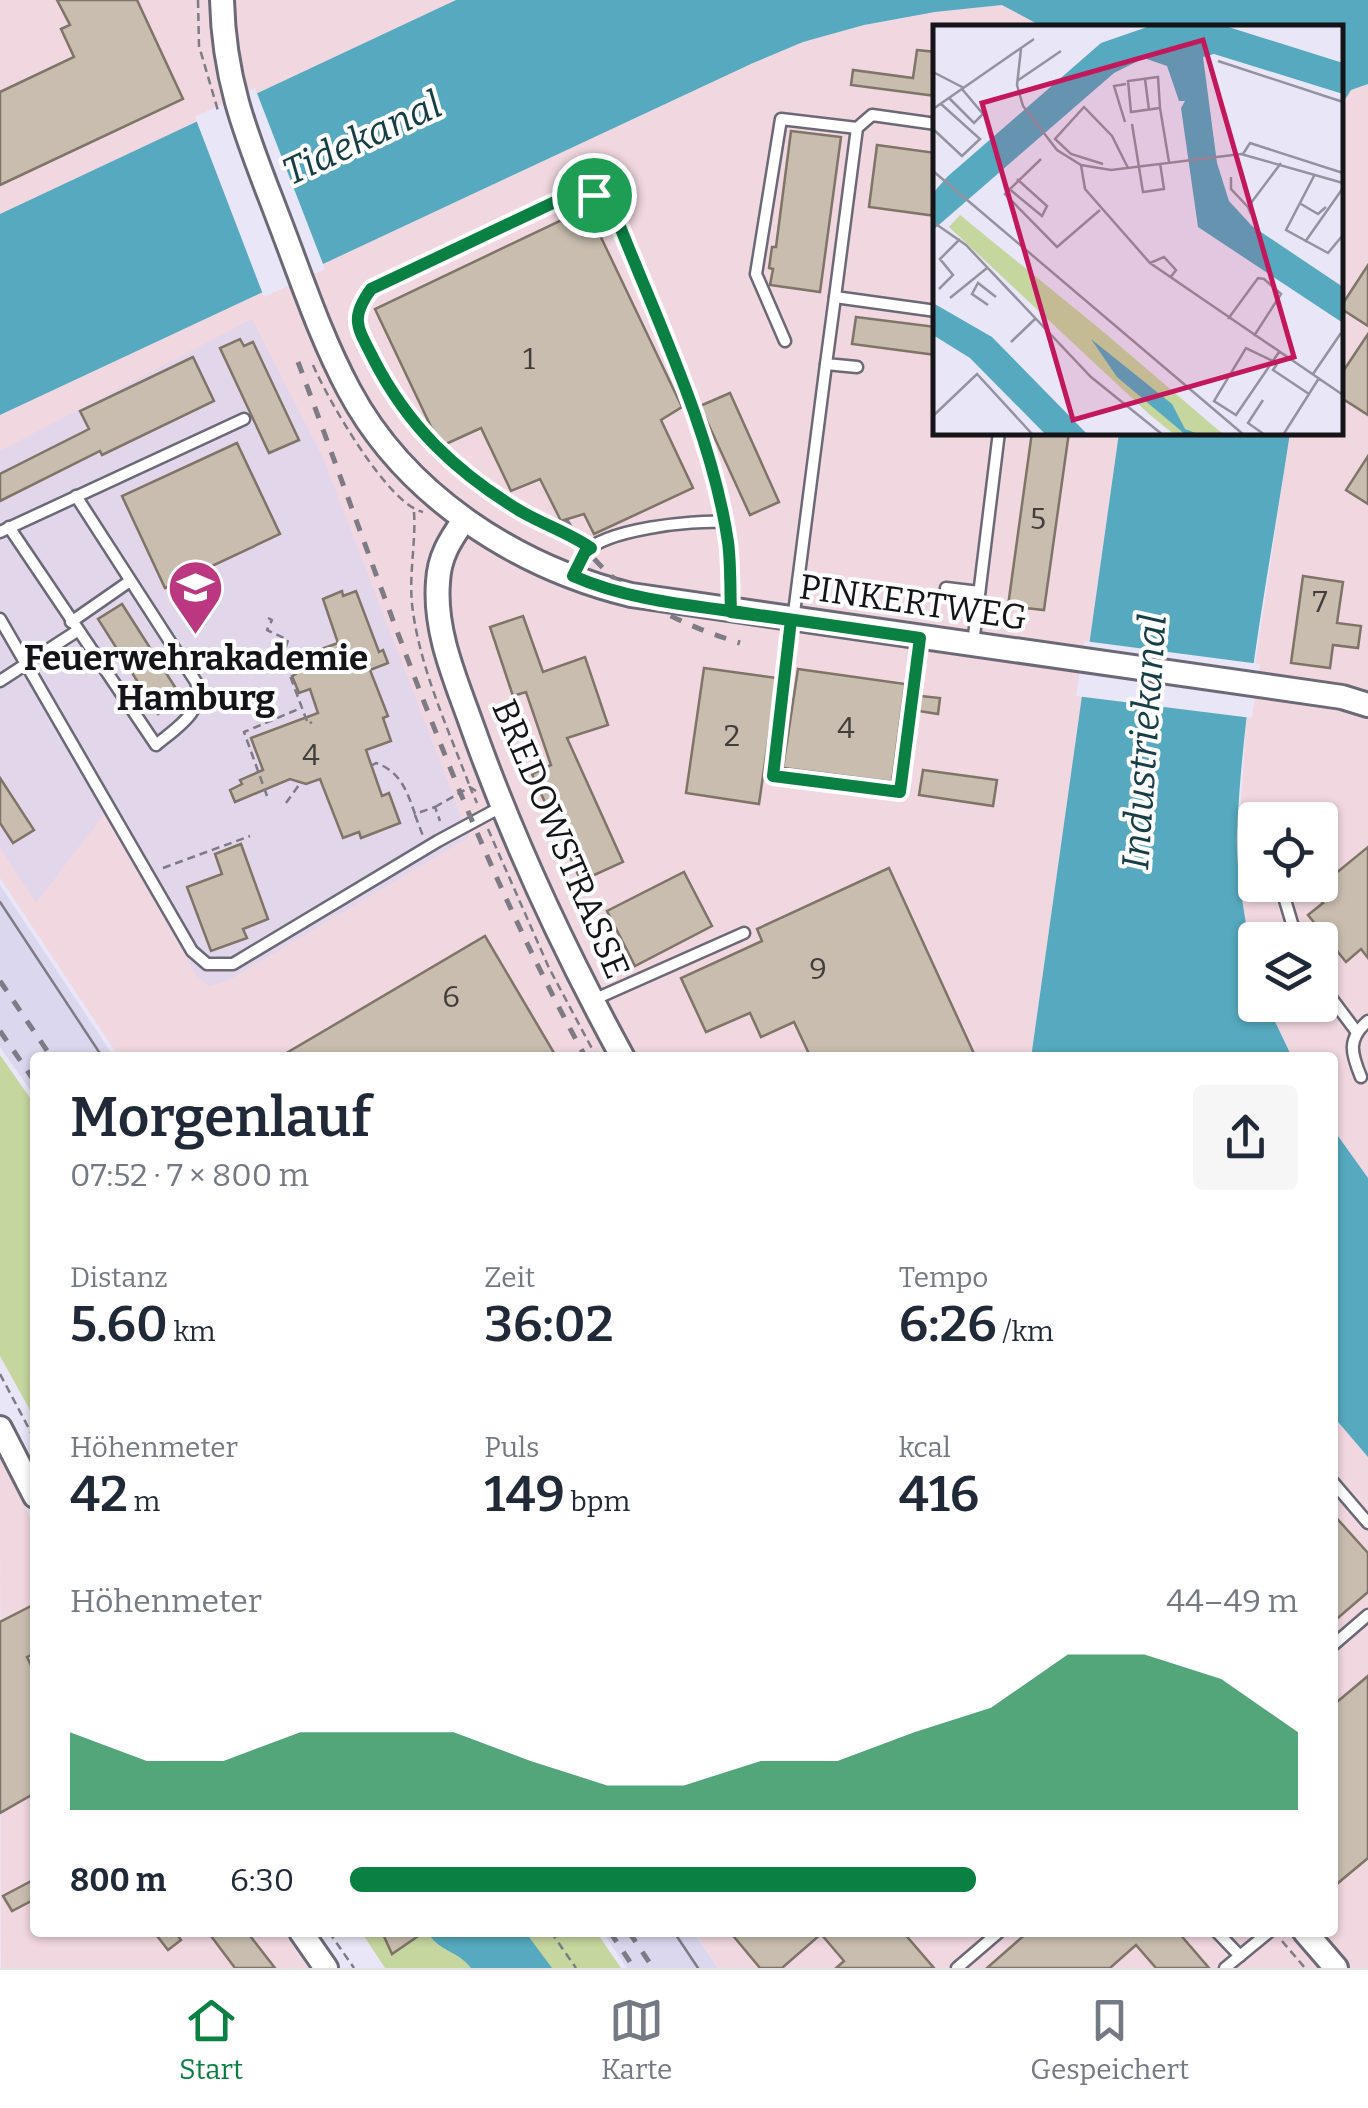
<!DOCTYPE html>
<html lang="de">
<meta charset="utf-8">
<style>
body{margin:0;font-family:Bitter,serif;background:#f6f6f7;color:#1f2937;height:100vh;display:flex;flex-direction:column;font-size:38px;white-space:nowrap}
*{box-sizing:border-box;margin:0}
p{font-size:32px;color:#747a83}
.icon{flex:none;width:55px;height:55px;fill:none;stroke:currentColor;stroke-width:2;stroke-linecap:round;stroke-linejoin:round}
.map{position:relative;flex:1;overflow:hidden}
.sheet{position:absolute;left:30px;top:1052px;width:1308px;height:885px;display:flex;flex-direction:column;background:#fff;border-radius:10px;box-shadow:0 2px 8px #0004}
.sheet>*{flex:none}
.fabs{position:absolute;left:1238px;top:802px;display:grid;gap:20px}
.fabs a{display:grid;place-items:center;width:100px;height:100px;border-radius:10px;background:#fff;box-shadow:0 2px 8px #0004;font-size:50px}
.pin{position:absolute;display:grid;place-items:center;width:85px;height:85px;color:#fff;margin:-42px;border:5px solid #fff;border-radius:50%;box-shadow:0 2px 10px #0007}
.round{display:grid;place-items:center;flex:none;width:105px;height:105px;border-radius:10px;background:#f6f6f7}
.overview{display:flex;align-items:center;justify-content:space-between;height:170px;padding:0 40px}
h1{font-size:55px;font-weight:600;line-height:75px}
.figures{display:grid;grid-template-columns:repeat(3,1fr);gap:15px;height:170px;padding:10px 40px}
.figures div{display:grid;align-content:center}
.figures b{font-size:50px;font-weight:600}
.figures small{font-size:28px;font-weight:400}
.figures p{font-size:28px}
.chart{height:280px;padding:20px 40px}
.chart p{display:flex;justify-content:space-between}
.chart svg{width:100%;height:180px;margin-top:10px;fill:#0b8043;opacity:.7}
ul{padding:0 40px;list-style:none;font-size:32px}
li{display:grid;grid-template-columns:160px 120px 1fr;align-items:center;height:75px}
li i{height:25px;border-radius:12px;background:#0b8043}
.menu{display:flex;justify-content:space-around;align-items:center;height:140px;border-top:2px solid #e0e1e3;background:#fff;font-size:28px;color:#747a83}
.menu a{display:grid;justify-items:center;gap:5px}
.menu .on{color:#0b8043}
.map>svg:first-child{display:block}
.built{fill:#dbd7ee}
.industrial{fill:#f1d7df;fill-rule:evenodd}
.education{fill:#e1d6ea}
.green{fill:#c5d69e}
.water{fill:#56a9be}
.pier{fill:#e9e6f7}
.building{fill:#c8bdaf;stroke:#7e7467;stroke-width:2.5}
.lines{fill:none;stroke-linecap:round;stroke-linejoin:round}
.service-casing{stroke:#6c6977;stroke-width:15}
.tertiary-casing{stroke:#6c6977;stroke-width:28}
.path{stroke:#7d7b85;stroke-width:2.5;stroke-dasharray:8 5;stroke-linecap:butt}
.service{stroke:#fff;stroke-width:10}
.tertiary{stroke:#fff;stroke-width:22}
.tram{stroke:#7d7b85;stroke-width:2.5}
.rail{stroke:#7d7b85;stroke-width:5;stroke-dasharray:12 12;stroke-linecap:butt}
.route-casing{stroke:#fff;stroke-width:20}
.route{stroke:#0b8043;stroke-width:12}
.labels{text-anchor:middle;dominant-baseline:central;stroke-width:8;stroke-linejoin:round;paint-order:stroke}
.number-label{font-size:30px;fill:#423e3e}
.street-label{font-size:35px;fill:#151419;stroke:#fff}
.poi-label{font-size:35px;font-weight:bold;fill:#151419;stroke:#fff}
.water-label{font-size:38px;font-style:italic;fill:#173e47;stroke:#fff}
.inset-road{fill:none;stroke:#94929e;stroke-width:2.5}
.view{fill:#c2185b;fill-opacity:0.15;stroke:#c2185b;stroke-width:5}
.inset-edge{fill:none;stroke:#151419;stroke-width:5}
</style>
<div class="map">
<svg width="1368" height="1968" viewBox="0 0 1368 1968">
<rect width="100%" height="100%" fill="#e9e6f7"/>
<g class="built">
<path d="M0 885 114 1057 35 1058V1097L0 1047Z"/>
<path d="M603 1933H694L718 1968H627Z"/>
</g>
<g class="industrial">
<path d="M0 0H456L0 214Z"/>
<path d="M1002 5 1043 27 936 28V432L1119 433 1031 1057H119L0 878V415L753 63 803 42 864 25 936 12Z"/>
<path d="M1368 84V1178L1333 1129 1332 1058 1292 1057 1267 1005H1320V940H1255V973L1243 916 1237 866 1246 726 1290 433 1340 432 1341 106 1351 90ZM1255 820H1320V885H1255Z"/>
<path d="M1333 1416 1368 1457V1968H718L695 1933 1332 1932Z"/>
<path d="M0 1457 35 1527V1932L284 1933 308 1968H1Z"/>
</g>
<path class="education" d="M252 319 323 458 469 837 227 981 209 986 197 976 104 814 36 903 0 847V451Z"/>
<g class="green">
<path d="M0 1055 35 1105V1419L0 1356Z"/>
<path d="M362 1933H597L621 1968H385Z"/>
</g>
<g class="water">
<path d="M456 0H1368V84L1351 90 1341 106 1340 28 1043 27 1002 5 935 12 864 25 803 42 753 63 0 415V214Z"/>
<path d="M1119 433H1290C1270 565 1243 698 1237 832 1235 891 1255 947 1255 1005H1267L1292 1057 1031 1058Z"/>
<path d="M1333 1129 1368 1178V1457L1333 1416Z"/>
<path d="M428 1933H526L552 1968H471C457 1950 440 1952 428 1933Z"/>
</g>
<g class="pier">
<path d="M255 88 325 269 264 297 195 117Z"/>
<path d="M1084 641 1260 664 1252 718 1076 696Z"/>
</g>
<g class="building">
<path d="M57 0H137L183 99 0 185V92L74 57 61 29 70 25Z"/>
<path d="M917 50 936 52V96L851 85 853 70 913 78Z"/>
<path d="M791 131 841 137 820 292 770 285 773 269 769 268 772 247H776Z"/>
<path d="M877 145 936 153V216L869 207Z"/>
<path d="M587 208 682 407 661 420 693 488 594 534 584 514 561 521 540 479 511 491 481 428 446 444 433 431 375 309Z"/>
<path d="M1368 265V326L1340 308Z"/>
<path d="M856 317 936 327V355L852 344Z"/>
<path d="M1368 334V415L1340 397V376Z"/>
<path d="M240 339 244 346 253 342 299 440 269 453 220 348Z"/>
<path d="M193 357 214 401 102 455 100 451 0 501V474L89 429 80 411Z"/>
<path d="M730 393 779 502 750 515 700 406Z"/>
<path d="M1032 432H1069L1044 610 1008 606Z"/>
<path d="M237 443 280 534 165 588 122 496Z"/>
<path d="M1368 456V504L1346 490Z"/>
<path d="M1303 576 1343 582 1337 623 1361 626 1358 648 1333 645 1330 668 1291 663Z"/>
<path d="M342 591 343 596 356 591 379 652 383 650 388 663 370 670 388 716 383 718 391 741 366 750 382 796 389 793 400 823 361 838 359 832 343 838 320 779 306 784 290 779 235 802 230 790 242 784 240 780 263 770 251 738 318 713 310 689 299 693 292 676 296 674 291 660 338 643 323 599Z"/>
<path d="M122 604 182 698 158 714 98 619Z"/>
<path d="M523 616 543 672 585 657 608 725 567 738 623 862 581 881 532 774 551 765 526 692 513 696 490 627Z"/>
<path d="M704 668 777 678 759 804 686 793Z"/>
<path d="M798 669 905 684 892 782 783 768Z"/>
<path d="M921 696 940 698 938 714 919 711Z"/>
<path d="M923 770 997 780 993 806 919 795Z"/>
<path d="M0 778 34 830 13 843 0 823Z"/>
<path d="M241 844 268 919 243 929 247 938 211 951 187 887 222 874 215 854Z"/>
<path d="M1368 847V958L1361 949 1346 962 1308 915 1323 903 1313 892Z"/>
<path d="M889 868 976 1058H811L794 1022 761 1037 750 1013 706 1032 681 978 762 941 757 929Z"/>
<path d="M684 872 712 926 635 966 607 911Z"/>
<path d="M485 936 557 1058H278Z"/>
<path d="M1332 1513 1368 1553V1592L1332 1623Z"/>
<path d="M35 1604V1653L27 1657 35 1673V1793L0 1813V1622Z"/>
<path d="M1368 1676V1858L1332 1888V1706Z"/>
<path d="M35 1879V1899L12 1911 3 1896Z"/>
<path d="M154 1932H175L181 1940 168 1950Z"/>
<path d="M208 1932H247L275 1968H235Z"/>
<path d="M382 1932H424L392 1954Z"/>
<path d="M730 1932H903L934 1968H836L844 1961 821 1934 782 1968H760Z"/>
<path d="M1028 1932H1178L1209 1968H1156L1136 1945 1110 1968H987Z"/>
</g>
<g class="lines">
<defs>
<g id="service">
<path d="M936 124 872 115 857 128 835 297 936 311"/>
<path d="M835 297 826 364 857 367"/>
<path d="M785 341 756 274 781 119 857 128"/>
<path d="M826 364 773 776 900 792 920 638"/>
<path d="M9 527 156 745C176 728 206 711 196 682L76 496"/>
<path d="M0 532 244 419"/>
<path d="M591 548C569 533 545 525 522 512 454 472 409 429 374 358 358 328 349 319 371 289L576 192 608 202 688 399 709 463 728 542 731 610"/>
<path d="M574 574C577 567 579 559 584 553 606 529 692 520 723 522"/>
<path d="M946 588 979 592"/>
<path d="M0 619 192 951 207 964H233L438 841 501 807"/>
<path d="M71 622 130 581"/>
<path d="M973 644 999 432"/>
<path d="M0 681 77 631"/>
<path d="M1287 885 1285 900 1297 940"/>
<path d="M1320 983 1356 1031"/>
<path d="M593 1000 744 933"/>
<path d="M1361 1077C1351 1053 1347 1039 1368 1021"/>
<path d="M1332 1481 1368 1523"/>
<path d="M1332 1646 1368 1615"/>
<path d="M1217 1932 1240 1956"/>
<path d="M957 1968 999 1932"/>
<path d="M1225 1968 1269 1932"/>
</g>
<g id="tertiary">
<path d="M222 0C224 86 249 141 279 220 301 277 320 336 349 390 405 495 516 567 631 595L1342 697 1368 705"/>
<path d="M464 520C450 540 439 557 438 582 434 631 455 678 471 723 512 839 564 950 623 1058"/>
<path d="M0 1428 35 1496"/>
<path d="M301 1932 326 1968"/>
<path d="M1305 1932 1336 1968"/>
</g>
</defs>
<use href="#service" class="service-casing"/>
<use href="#tertiary" class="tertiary-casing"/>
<g class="path">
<path d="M198 0 199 46 219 114"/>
<path d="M313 365C327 398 388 505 423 512"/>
<path d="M414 512C416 542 409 573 412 604 419 667 448 728 470 787L476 791"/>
<path d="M268 618 272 620 267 630 288 640 283 657 308 724 312 722"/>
<path d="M371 766 376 763C400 771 407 791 415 814L435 807 440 821"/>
<path d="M267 796 244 732 301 708"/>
<path d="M286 803 301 782"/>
<path d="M435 807 470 787 477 803"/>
<path d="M415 815 423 836"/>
<path d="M488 829 549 968 597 1058"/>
<path d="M163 868 250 836"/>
<path d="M0 1374 35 1440"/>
<path d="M329 1932 354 1968"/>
<path d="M551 1932 576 1968"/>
<path d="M1282 1941 1305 1968"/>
</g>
<use href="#service" class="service"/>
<use href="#tertiary" class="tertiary"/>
<g class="tram">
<path d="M0 902 103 1058"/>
<path d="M674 1932 698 1968"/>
</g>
<g class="rail">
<path d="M298 362C386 597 464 837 586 1058"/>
<path d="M566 520C606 588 666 620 740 643"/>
<path d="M0 981 52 1058"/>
<path d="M0 1031 35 1082"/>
<path d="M610 1932 634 1968"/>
<path d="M629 1932 653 1968"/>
</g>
</g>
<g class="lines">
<defs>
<path id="route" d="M594 195 576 192 371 289C349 319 358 328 373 358 408 427 457 473 522 512 545 525 569 533 591 548L585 552 573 576C628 600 687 605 745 613 803 621 861 630 920 638L900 792 773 776 791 620 731 612C730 589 731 564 728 542 712 433 657 321 617 219L608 202 594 195"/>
</defs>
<use href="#route" class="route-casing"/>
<use href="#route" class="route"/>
</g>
<defs>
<symbol id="university-pin" viewBox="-11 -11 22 30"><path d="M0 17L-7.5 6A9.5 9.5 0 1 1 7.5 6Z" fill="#bb3880" stroke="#fff"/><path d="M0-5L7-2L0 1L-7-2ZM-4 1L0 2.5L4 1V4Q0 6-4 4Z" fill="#fff"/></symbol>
</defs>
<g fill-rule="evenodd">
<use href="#university-pin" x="164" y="556" width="63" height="86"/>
</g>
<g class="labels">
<g class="number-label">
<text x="529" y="359">1</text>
<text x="1038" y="519">5</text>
<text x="1320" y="602">7</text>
<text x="846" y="728">4</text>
<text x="732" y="736">2</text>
<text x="311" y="755">4</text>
<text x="818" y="969">9</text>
<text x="451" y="997">6</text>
</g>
<g class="street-label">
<text transform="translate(913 602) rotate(8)">PINKERTWEG</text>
<text transform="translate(561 839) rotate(67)">BREDOWSTRASSE</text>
</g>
<g class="poi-label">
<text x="196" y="658">Feuerwehrakademie<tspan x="196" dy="40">Hamburg</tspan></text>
</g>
<g class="water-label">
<text transform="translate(362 138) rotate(-25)">Tidekanal</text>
<text transform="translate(1144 742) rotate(-86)">Industriekanal</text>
</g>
</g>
<g transform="translate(933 25)">
<rect width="410" height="410" fill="#e9e6f7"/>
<path d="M27 190 167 304 291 410H242L217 390 16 202Z" fill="#c5d69e"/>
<path d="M220 0H289L410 38V69L281 29 270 32 284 138 296 176 319 201 410 262V298L265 202 248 83 252 76H246L234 41 211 33 181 48 0 205V168L14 152 168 18ZM0 278 59 312 155 410H113L37 333 0 310ZM158 314 239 379 252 404 268 410H253L184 352Z" fill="#56a9be"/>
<path class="inset-road" d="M88 24 84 60 90 81 124 125 148 140 178 145 308 129 410 158M285 36 410 77M0 47 31 63M212 54 216 85M84 56 128 26M16 73 41 98 50 89 29 64M227 83 225 52 195 56 198 87 227 83 236 137M0 84 101 14M192 97 181 61 193 59M199 99 210 167 231 164 227 138M0 104 29 131 47 114 8 79M310 129 317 118 410 148M108 134 72 169 124 222 167 185M170 139 138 129 122 114 151 82 179 111 195 143M148 140 152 164 217 238 410 370M0 146 311 410M382 149 353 205 395 228 410 210M298 152V164L315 182M75 163 109 191 114 181 84 154M368 179 385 189 393 182M318 189 315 182 348 138M0 197 33 220 158 352 230 410M372 217 410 163M217 238 231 232 243 245 237 253M6 264 20 250 7 234 27 214M17 273 54 243M55 280 39 269 45 258 63 272M295 294 325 253 331 254 348 269 321 311M78 317 102 294M340 336 313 323 281 376 303 390 346 327M344 339 340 345 376 369 386 353M380 349 408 308M330 375 315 398 332 410M0 391 44 349 100 410M350 410 376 369"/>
<path class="view" d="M270 15 361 332 140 395 49 78Z"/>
<rect width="410" height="410" class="inset-edge"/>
</g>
</svg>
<div class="fabs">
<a><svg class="icon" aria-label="locate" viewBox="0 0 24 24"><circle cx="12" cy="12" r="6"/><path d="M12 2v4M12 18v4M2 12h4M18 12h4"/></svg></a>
<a><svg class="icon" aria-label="layers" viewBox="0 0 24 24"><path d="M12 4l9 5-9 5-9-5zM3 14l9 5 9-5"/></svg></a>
</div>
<div class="pin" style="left:594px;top:195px;background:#1e9e55"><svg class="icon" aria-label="arrive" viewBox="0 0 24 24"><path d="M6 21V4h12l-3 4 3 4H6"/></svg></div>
<section class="sheet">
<div class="overview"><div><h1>Morgenlauf</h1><p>07:52 · 7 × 800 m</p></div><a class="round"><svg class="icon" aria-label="share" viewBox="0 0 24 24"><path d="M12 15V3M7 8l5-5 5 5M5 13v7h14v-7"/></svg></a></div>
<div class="figures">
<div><p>Distanz</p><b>5.60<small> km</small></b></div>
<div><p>Zeit</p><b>36:02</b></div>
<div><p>Tempo</p><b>6:26<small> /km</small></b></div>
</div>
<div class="figures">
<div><p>Höhenmeter</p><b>42<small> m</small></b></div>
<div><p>Puls</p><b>149<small> bpm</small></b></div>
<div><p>kcal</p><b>416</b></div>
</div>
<div class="chart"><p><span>Höhenmeter</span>44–49 m</p>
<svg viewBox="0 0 160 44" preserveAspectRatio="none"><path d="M0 44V25L10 32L20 32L30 25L40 25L50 25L60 32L70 38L80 38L90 32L100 32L110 25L120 19L130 6L140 6L150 12L160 25V44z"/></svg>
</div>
<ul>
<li><b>800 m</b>6:30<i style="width:66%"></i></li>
</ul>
</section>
</div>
<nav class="menu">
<a class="on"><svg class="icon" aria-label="home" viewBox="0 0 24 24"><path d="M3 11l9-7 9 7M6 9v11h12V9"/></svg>Start</a>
<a><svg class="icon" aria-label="map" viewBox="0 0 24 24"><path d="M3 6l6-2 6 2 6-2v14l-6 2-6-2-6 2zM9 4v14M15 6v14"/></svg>Karte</a>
<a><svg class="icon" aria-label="saved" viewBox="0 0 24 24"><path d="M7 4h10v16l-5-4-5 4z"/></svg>Gespeichert</a>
</nav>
